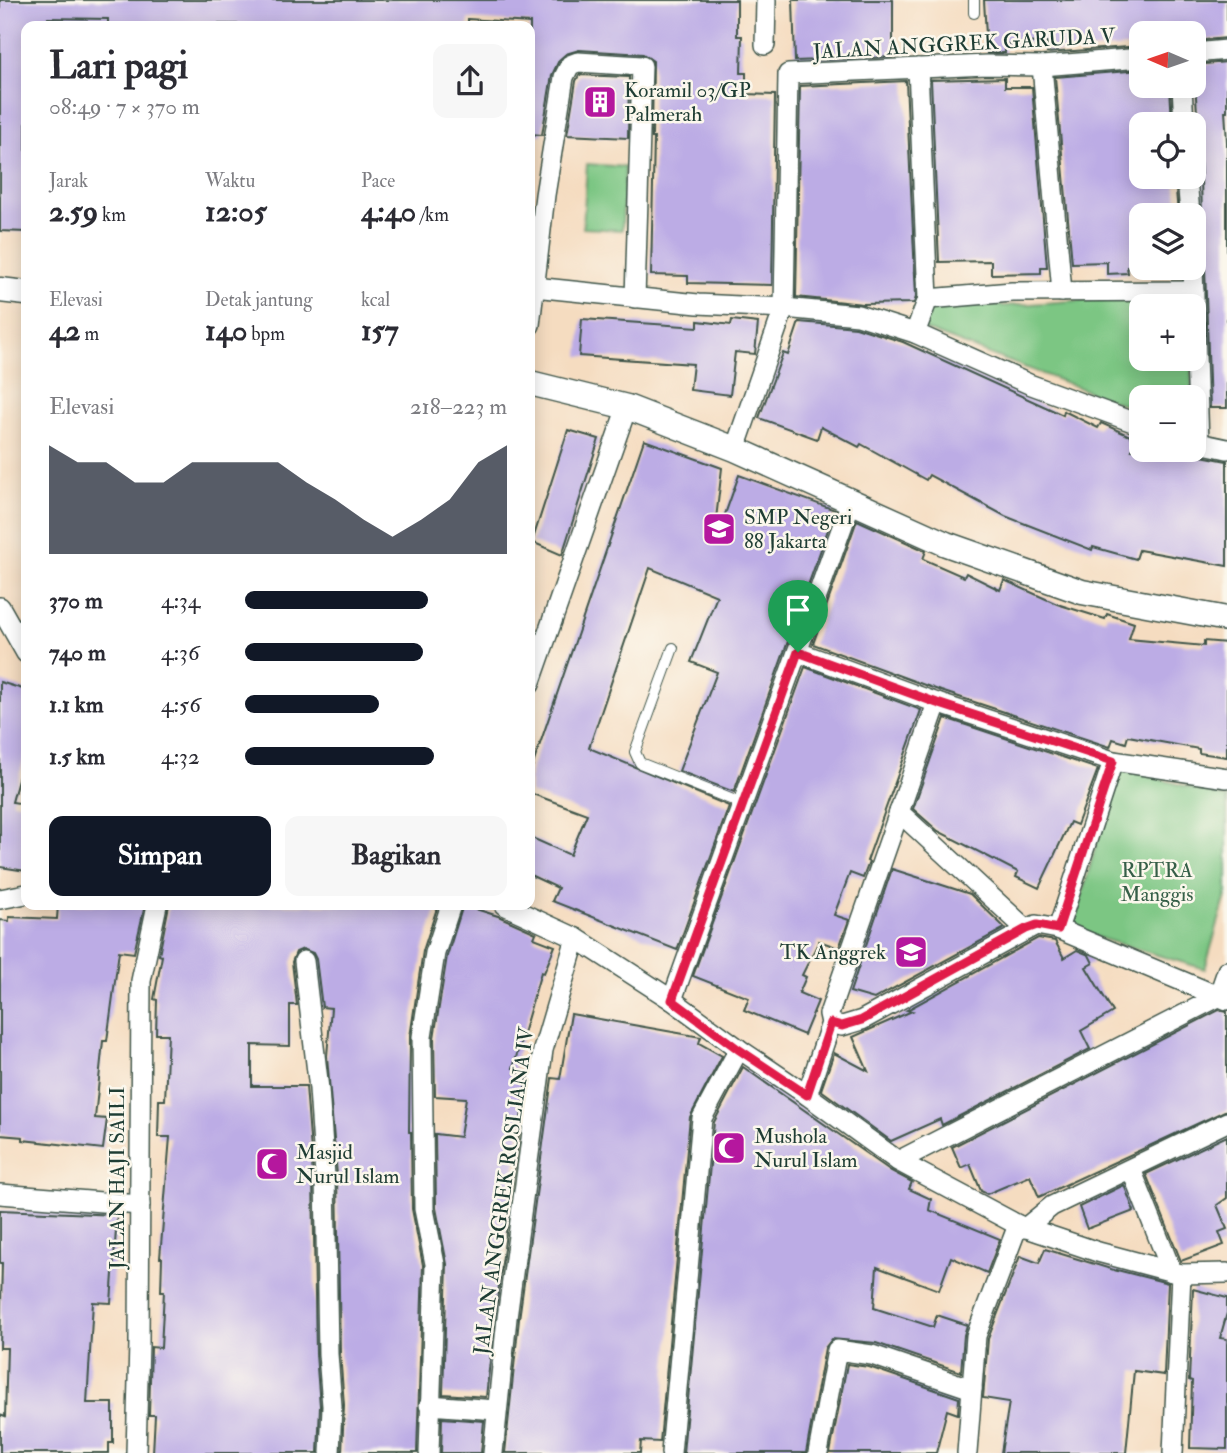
<!DOCTYPE html>
<html lang="id">
<meta charset="utf-8">
<style>
body{margin:0;font-family:"IM FELL Double Pica",serif;background:#f7f7f7;color:#2b2b33;height:100vh;display:flex;flex-direction:column;font-size:26px;white-space:nowrap}
*{box-sizing:border-box;margin:0}
p{font-size:23px;color:#7c7c81}
.icon{flex:none;width:38px;height:38px;fill:none;stroke:currentColor;stroke-width:2;stroke-linecap:round;stroke-linejoin:round}
.map{position:relative;flex:1;overflow:hidden}
.details{position:absolute;left:21px;top:21px;width:514px;height:889px;display:flex;flex-direction:column;background:#fff;border-radius:14px;box-shadow:0 4px 18px #0003}
.details>*{flex:none}
.needle{width:46px;rotate:272deg}
.tools{position:absolute;left:1129px;top:21px;display:grid;gap:14px}
.tools a{display:grid;place-items:center;width:77px;height:77px;border-radius:14px;background:#fff;box-shadow:0 4px 18px #0003;font-size:35px}
.pin{position:absolute;display:grid;place-items:center;width:60px;height:60px;color:#fff;margin:-72px -30px;border-radius:50% 50% 50% 0;rotate:-45deg;box-shadow:0 0 7px #0007}
.pin .icon{rotate:45deg}
.round{display:grid;place-items:center;flex:none;width:74px;height:74px;border-radius:14px;background:#f7f7f7}
.headline{display:flex;align-items:center;justify-content:space-between;height:119px;padding:0 28px}
h1{font-size:38px;font-weight:800;line-height:52px}
.stats{display:grid;grid-template-columns:repeat(3,1fr);gap:10px;height:119px;padding:7px 28px}
.stats div{display:grid;align-content:center}
.stats b{font-size:30px;font-weight:800}
.stats small{font-size:19px;font-weight:400}
.stats p{font-size:19px}
.chart{height:196px;padding:14px 28px}
.chart p{display:flex;justify-content:space-between}
.chart svg{width:100%;height:126px;margin-top:7px;fill:#111827;opacity:.7}
.cta{display:flex;gap:14px;margin-top:auto;padding:14px 28px}
.cta a{flex:1;height:80px;border-radius:14px;background:#111827;color:#fff;font-size:28px;font-weight:800;line-height:80px;text-align:center}
.cta a+a{background:#f7f7f7;color:#2b2b33}
ul{padding:0 28px;list-style:none;font-size:23px}
li{display:grid;grid-template-columns:112px 84px 1fr;align-items:center;height:52px}
li i{height:18px;border-radius:9px;background:#111827}
.map>svg:first-child{display:block}
.green{fill:#7cc683;stroke:#4e825c;stroke-width:2}
.building{fill:#bcace5}
.lines{fill:none;stroke-linecap:round;stroke-linejoin:round}
.service-casing{stroke:#3f5549;stroke-width:12}
.minor-casing{stroke:#3f5549;stroke-width:22}
.tertiary-casing{stroke:#3f5549;stroke-width:27}
.service{stroke:#fff;stroke-width:10}
.minor{stroke:#fff;stroke-width:19}
.tertiary{stroke:#fff;stroke-width:24}
.route-casing{stroke:#fff;stroke-width:14}
.route{stroke:#e11d48;stroke-width:9}
.labels{text-anchor:middle;dominant-baseline:central;stroke-width:5;stroke-linejoin:round;paint-order:stroke}
.street-label{font-size:21px;fill:#1f3d34;stroke:#fbf7ec}
.poi-label{font-size:21px;fill:#1f3d34;stroke:#fbf7ec;text-anchor:start}
.park-label{font-size:21px;fill:#365f48;stroke:#fbf7ec}
</style>
<div class="map">
<svg width="1227" height="1453" viewBox="0 0 1227 1453">
<rect width="100%" height="100%" fill="#fbf7ec"/>
<filter id="ink" filterUnits="userSpaceOnUse"><feTurbulence type="fractalNoise" baseFrequency=".0143" numOctaves="2"/><feDisplacementMap in="SourceGraphic" scale="14" xChannelSelector="R" yChannelSelector="G"/><feConvolveMatrix kernelMatrix="1 2 1 2 8 2 1 2 1" color-interpolation-filters="sRGB"/></filter>
<filter id="wash" filterUnits="userSpaceOnUse"><feTurbulence type="fractalNoise" baseFrequency=".00686" numOctaves="4" result="noise"/><feDisplacementMap in="SourceGraphic" scale="28" xChannelSelector="R" yChannelSelector="G"/><feGaussianBlur stdDeviation="1.57" result="paint"/><feColorMatrix in="noise" values="0 0 0 0 0 0 0 0 0 0 0 0 0 0 0 0 0 1.4 0 .05"/><feComposite in="paint" operator="in"/></filter>
<g filter="url(#wash)">
<rect width="100%" height="100%" fill="#f5dcc0"/>
<g class="green">
<path d="M587 164 625 167 622 230 583 228Z"/>
<path d="M1189 292V306H1141V359H1191L1192 397H1141V411L920 328 932 301 1004 306Z"/>
<path d="M1118 767 1227 798V892L1205 969 1072 930Z"/>
</g>
<g id="blocks">
<g class="building">
<path d="M0 0H737V36H742L741 73H746V94L775 95 772 285 688 283V276L651 275 654 138H652L653 61 643 54 579 50 566 54 559 60 552 75 542 135 530 134V23L468 19V26L197 24 194 26 140 24V26H108V19L48 18 47 26H26V232L0 231Z"/>
<path d="M793 0H893V57L795 61Z"/>
<path d="M984 0H1227V38L1194 41V33H1141V46L1047 53V42L1005 44V53H987Z"/>
<path d="M1227 62V111H1225L1227 142V408H1210L1205 268 1203 260 1201 177 1194 65Z"/>
<path d="M1141 70V86H1170L1172 124H1141V177H1175L1178 215H1141V266L1127 267 1128 273 1107 274V262L1072 263 1055 77Z"/>
<path d="M579 75 629 77 628 138 567 135 576 81Z"/>
<path d="M1005 78V87H1032L1047 267H1041V273L991 274V261L939 262 931 80Z"/>
<path d="M906 81 916 297 914 303 863 304 796 297 800 86Z"/>
<path d="M582 319 698 327V321L731 325 732 320 758 323 755 354 735 352 730 395 690 390 693 364 579 356Z"/>
<path d="M799 322 856 327 903 342 1063 415 1064 411 1098 428 1101 423 1137 439 1132 450H1185L1191 454 1227 461V566L1139 550 1136 559 1093 547 1092 550 1005 516 929 475 926 480 861 444 859 447 821 427 817 439 759 418 783 353 788 355Z"/>
<path d="M568 430 599 439 562 555 532 542Z"/>
<path d="M644 440 722 468 716 519 723 520 739 475 835 510 734 792 679 771 717 672 691 662 717 596 650 568 589 748 729 806 677 950 552 901 558 888 530 875V837L570 855 587 814 530 793V773Z"/>
<path d="M857 520 926 551 923 559 964 577 966 573 1000 590 1004 580 1057 604 1105 619 1107 614 1134 623 1129 639 1204 646V641L1227 643V757L1199 753V749L1128 736 1126 743 1113 739 1110 747 941 691 813 644Z"/>
<path d="M805 667 921 710 867 861 869 862 863 878 850 873 834 915 849 920 839 948 819 941 802 975 806 977 799 993 818 1001 804 1035 744 1010 749 998 693 976Z"/>
<path d="M0 682 26 690V751L12 802 26 804V871L0 867Z"/>
<path d="M945 718 1098 769 1077 825 1070 822 1039 888 1016 877 1018 872 938 831 913 809Z"/>
<path d="M892 869 970 894 1005 928 874 999 850 992Z"/>
<path d="M58 905H145L134 953 119 951 107 1041H103L95 1118 107 1119 103 1149 23 1140V1137L0 1135V920L9 921V917L57 919Z"/>
<path d="M169 905H438L423 951 410 1037 409 1132H411L412 1209 423 1265 417 1453H342L344 1405 340 1353 337 1175 327 1056 331 1008 322 1007 316 959 313 953 303 949 296 952 292 962 297 1005H290V1046L252 1045V1086H306L313 1177 316 1354 320 1406 318 1453H153L155 1415H149L151 1347 161 1348 164 1291H161L162 1258H160L170 1137H158L159 1100H165L168 1034H156L157 1000 154 999 162 956 159 955Z"/>
<path d="M463 905 498 916 536 933 534 938 555 946 544 973 541 972 513 1068H516L515 1073 527 1074 495 1316 486 1397 443 1394 447 1264 436 1208 435 1134 460 1137 466 1098 435 1096 434 1038 447 956Z"/>
<path d="M1038 938 1055 941 1064 958 1077 950 1089 955 1093 963 1086 967 1113 1012 1081 1031 1090 1049 942 1125 940 1119 891 1141 821 1090 834 1053 868 1071 853 1037 912 1011 907 1010Z"/>
<path d="M1219 1010 1227 1012V1110L1039 1197 1030 1176 987 1194 981 1191 970 1164 961 1168 952 1147Z"/>
<path d="M571 1014 701 1037 699 1043 722 1056 690 1117 660 1442 641 1441 640 1453H505L519 1319 552 1078 560 1079Z"/>
<path d="M743 1067 891 1171 912 1182 909 1189 931 1199 929 1210 1000 1239 987 1273 951 1257 939 1290 877 1267 874 1308 933 1327 937 1315 967 1325 964 1335 961 1372 876 1343 832 1339 825 1348 806 1453H683L714 1122Z"/>
<path d="M1227 1136V1198L1217 1205 1227 1229 1219 1232 1224 1245 1181 1261 1146 1174Z"/>
<path d="M1124 1185 1134 1211 1087 1229 1079 1207Z"/>
<path d="M0 1210 117 1215 111 1303 93 1302 87 1403H113V1443H109V1453H0V1415L5 1417 7 1348H0L2 1263H0Z"/>
<path d="M1045 1249 1117 1271V1270L1168 1283 1164 1375 1134 1371 1126 1453H1001L1009 1402 983 1398 988 1339 1020 1256 1039 1263Z"/>
<path d="M1193 1289 1227 1298V1313L1220 1338 1227 1339V1449L1190 1448 1192 1381 1189 1380Z"/>
<path d="M847 1364 869 1367 959 1398 958 1414 947 1410 936 1453H830Z"/>
<path d="M442 1418 484 1421 481 1453H441Z"/>
</g>
</g>
</g>
<g filter="url(#ink)">
<use href="#blocks" fill-opacity="0" stroke="#3f5549" stroke-width="2"/>
<g class="lines">
<defs>
<g id="service">
<path d="M974 0V13"/>
<path d="M673 648 635 752 640 763 743 804"/>
</g>
<g id="minor">
<path d="M765 45 766 0"/>
<path d="M1194 53 1227 50"/>
<path d="M1042 66 1062 292"/>
<path d="M1182 86 1184 124"/>
<path d="M1187 177 1190 215"/>
<path d="M1193 268 1199 443"/>
<path d="M534 287 698 304 784 308 858 315 915 333 1029 384 1141 425"/>
<path d="M928 299 1012 292 1194 291"/>
<path d="M530 325 545 195 564 77 570 65 578 62 642 66 635 298"/>
<path d="M915 333 928 299 918 68"/>
<path d="M1194 442 1227 449"/>
<path d="M735 449 784 308 788 74 987 65 1042 66 1141 58"/>
<path d="M0 607 26 653"/>
<path d="M798 652 937 703 1113 761 1227 778"/>
<path d="M530 684 627 407"/>
<path d="M899 812 1026 929"/>
<path d="M0 899 26 894"/>
<path d="M504 905 576 938 672 1000 739 1049 807 1095 898 1161 1018 1225 1098 1252 1181 1274 1227 1273"/>
<path d="M1058 929 1113 761"/>
<path d="M304 961 319 1089 325 1176 328 1354 332 1406 330 1453"/>
<path d="M672 1000 851 502"/>
<path d="M831 1023 842 1026 862 1020 1036 925 1058 929 1227 1000"/>
<path d="M807 1095 831 1023 829 1014 937 703"/>
<path d="M898 1161 1218 997 1227 971"/>
<path d="M1131 1169 1172 1272"/>
<path d="M0 1194 140 1205"/>
<path d="M1025 1228 1052 1206 1227 1122"/>
<path d="M429 1405 496 1410"/>
<path d="M136 1453 139 1343 141 981 157 905"/>
<path d="M429 1453 435 1264 424 1209 422 1037 435 953 451 905"/>
<path d="M493 1453 507 1318 543 1050 576 938"/>
<path d="M671 1453 702 1118 739 1049"/>
<path d="M818 1453 837 1350 872 1355 972 1389"/>
<path d="M967 1453 976 1336 1018 1225"/>
<path d="M1173 1453 1181 1274"/>
</g>
<g id="tertiary">
<path d="M0 290 26 293"/>
<path d="M530 383 627 407 735 449 946 544 1082 592 1227 619"/>
</g>
</defs>
<use href="#service" class="service-casing"/>
<use href="#minor" class="minor-casing"/>
<use href="#tertiary" class="tertiary-casing"/>
<use href="#service" class="service"/>
<use href="#minor" class="minor"/>
<use href="#tertiary" class="tertiary"/>
</g>
</g>
<g class="lines" filter="url(#ink)">
<defs>
<path id="route" d="M798 652 937 703 1113 761 1058 929 1037 925 1026 929 862 1020 842 1026 831 1023 807 1095 738 1049 672 1000Z"/>
</defs>
<use href="#route" class="route-casing"/>
<use href="#route" class="route"/>
</g>
<defs>
<symbol id="building-square" viewBox="-11 -11 22 22"><rect x="-9" y="-9" width="18" height="18" rx="4" fill="#b5179e" stroke="#fbf7ec"/><path d="M-4-6H4V6H1V3H-1V6H-4ZM-2.5-4.3h1.7v1.8h-1.7ZM.8-4.3h1.7v1.8H.8ZM-2.5-1h1.7V.8h-1.7ZM.8-1h1.7V.8H.8Z" fill="#fff"/></symbol>
<symbol id="school-square" viewBox="-11 -11 22 22"><rect x="-9" y="-9" width="18" height="18" rx="4" fill="#b5179e" stroke="#fbf7ec"/><path d="M0-5L7-2L0 1L-7-2ZM-4 1L0 2.5L4 1V4Q0 6-4 4Z" fill="#fff"/></symbol>
<symbol id="mosque-square" viewBox="-11 -11 22 22"><rect x="-9" y="-9" width="18" height="18" rx="4" fill="#b5179e" stroke="#fbf7ec"/><path d="M3.5-4.9A6 6 0 1 0 3.5 4.9A5 5 0 1 1 3.5-4.9Z" fill="#fff"/></symbol>
</defs>
<g fill-rule="evenodd">
<use href="#building-square" x="581" y="83" width="38" height="38"/>
<use href="#school-square" x="700" y="510" width="38" height="38"/>
<use href="#school-square" x="892" y="933" width="38" height="38"/>
<use href="#mosque-square" x="710" y="1129" width="38" height="38"/>
<use href="#mosque-square" x="253" y="1145" width="38" height="38"/>
</g>
<g class="labels">
<g class="street-label">
<text transform="translate(964 44) rotate(-3)">JALAN ANGGREK GARUDA V</text>
<text transform="translate(117 1178) rotate(-90)">JALAN HAJI SAILI</text>
<text transform="translate(504 1191) rotate(-82)">JALAN ANGGREK ROSLIANA IV</text>
</g>
<g class="poi-label">
<text x="624" y="90">Koramil 03/GP<tspan x="624" dy="24">Palmerah</tspan></text>
<text x="744" y="517">SMP Negeri<tspan x="744" dy="24">88 Jakarta</tspan></text>
<text x="886" y="952" text-anchor="end">TK Anggrek</text>
<text x="754" y="1136">Mushola<tspan x="754" dy="24">Nurul Islam</tspan></text>
<text x="296" y="1152">Masjid<tspan x="296" dy="24">Nurul Islam</tspan></text>
</g>
<g class="park-label">
<text x="1157" y="870">RPTRA<tspan x="1157" dy="24">Manggis</tspan></text>
</g>
</g>
</svg>
<div class="tools">
<a><svg class="needle" viewBox="-14 -14 28 28"><path d="M0-13l5 13h-10z" fill="#e53935"/><path d="M0 13l5-13h-10z" fill="#7c7c81"/></svg></a>
<a><svg class="icon" aria-label="locate" viewBox="0 0 24 24"><circle cx="12" cy="12" r="6"/><path d="M12 2v4M12 18v4M2 12h4M18 12h4"/></svg></a>
<a><svg class="icon" aria-label="layers" viewBox="0 0 24 24"><path d="M12 4l9 5-9 5-9-5zM3 14l9 5 9-5"/></svg></a>
<a>+</a>
<a>−</a>
</div>
<div class="pin" style="left:798px;top:652px;background:#1e9e55"><svg class="icon" aria-label="arrive" viewBox="0 0 24 24"><path d="M6 21V4h12l-3 4 3 4H6"/></svg></div>
<section class="details">
<div class="headline"><div><h1>Lari pagi</h1><p>08:49 · 7 × 370 m</p></div><a class="round"><svg class="icon" aria-label="share" viewBox="0 0 24 24"><path d="M12 15V3M7 8l5-5 5 5M5 13v7h14v-7"/></svg></a></div>
<div class="stats">
<div><p>Jarak</p><b>2.59<small> km</small></b></div>
<div><p>Waktu</p><b>12:05</b></div>
<div><p>Pace</p><b>4:40<small> /km</small></b></div>
</div>
<div class="stats">
<div><p>Elevasi</p><b>42<small> m</small></b></div>
<div><p>Detak jantung</p><b>140<small> bpm</small></b></div>
<div><p>kcal</p><b>157</b></div>
</div>
<div class="chart"><p><span>Elevasi</span>218–223 m</p>
<svg viewBox="0 0 160 44" preserveAspectRatio="none"><path d="M0 44V6L10 12L20 12L30 19L40 19L50 12L60 12L70 12L80 12L90 19L100 25L110 32L120 38L130 32L140 25L150 12L160 6V44z"/></svg>
</div>
<ul>
<li><b>370 m</b>4:34<i style="width:70%"></i></li>
<li><b>740 m</b>4:36<i style="width:68%"></i></li>
<li><b>1.1 km</b>4:56<i style="width:51%"></i></li>
<li><b>1.5 km</b>4:32<i style="width:72%"></i></li>
</ul>
<div class="cta"><a>Simpan</a><a>Bagikan</a></div>
</section>
</div>
